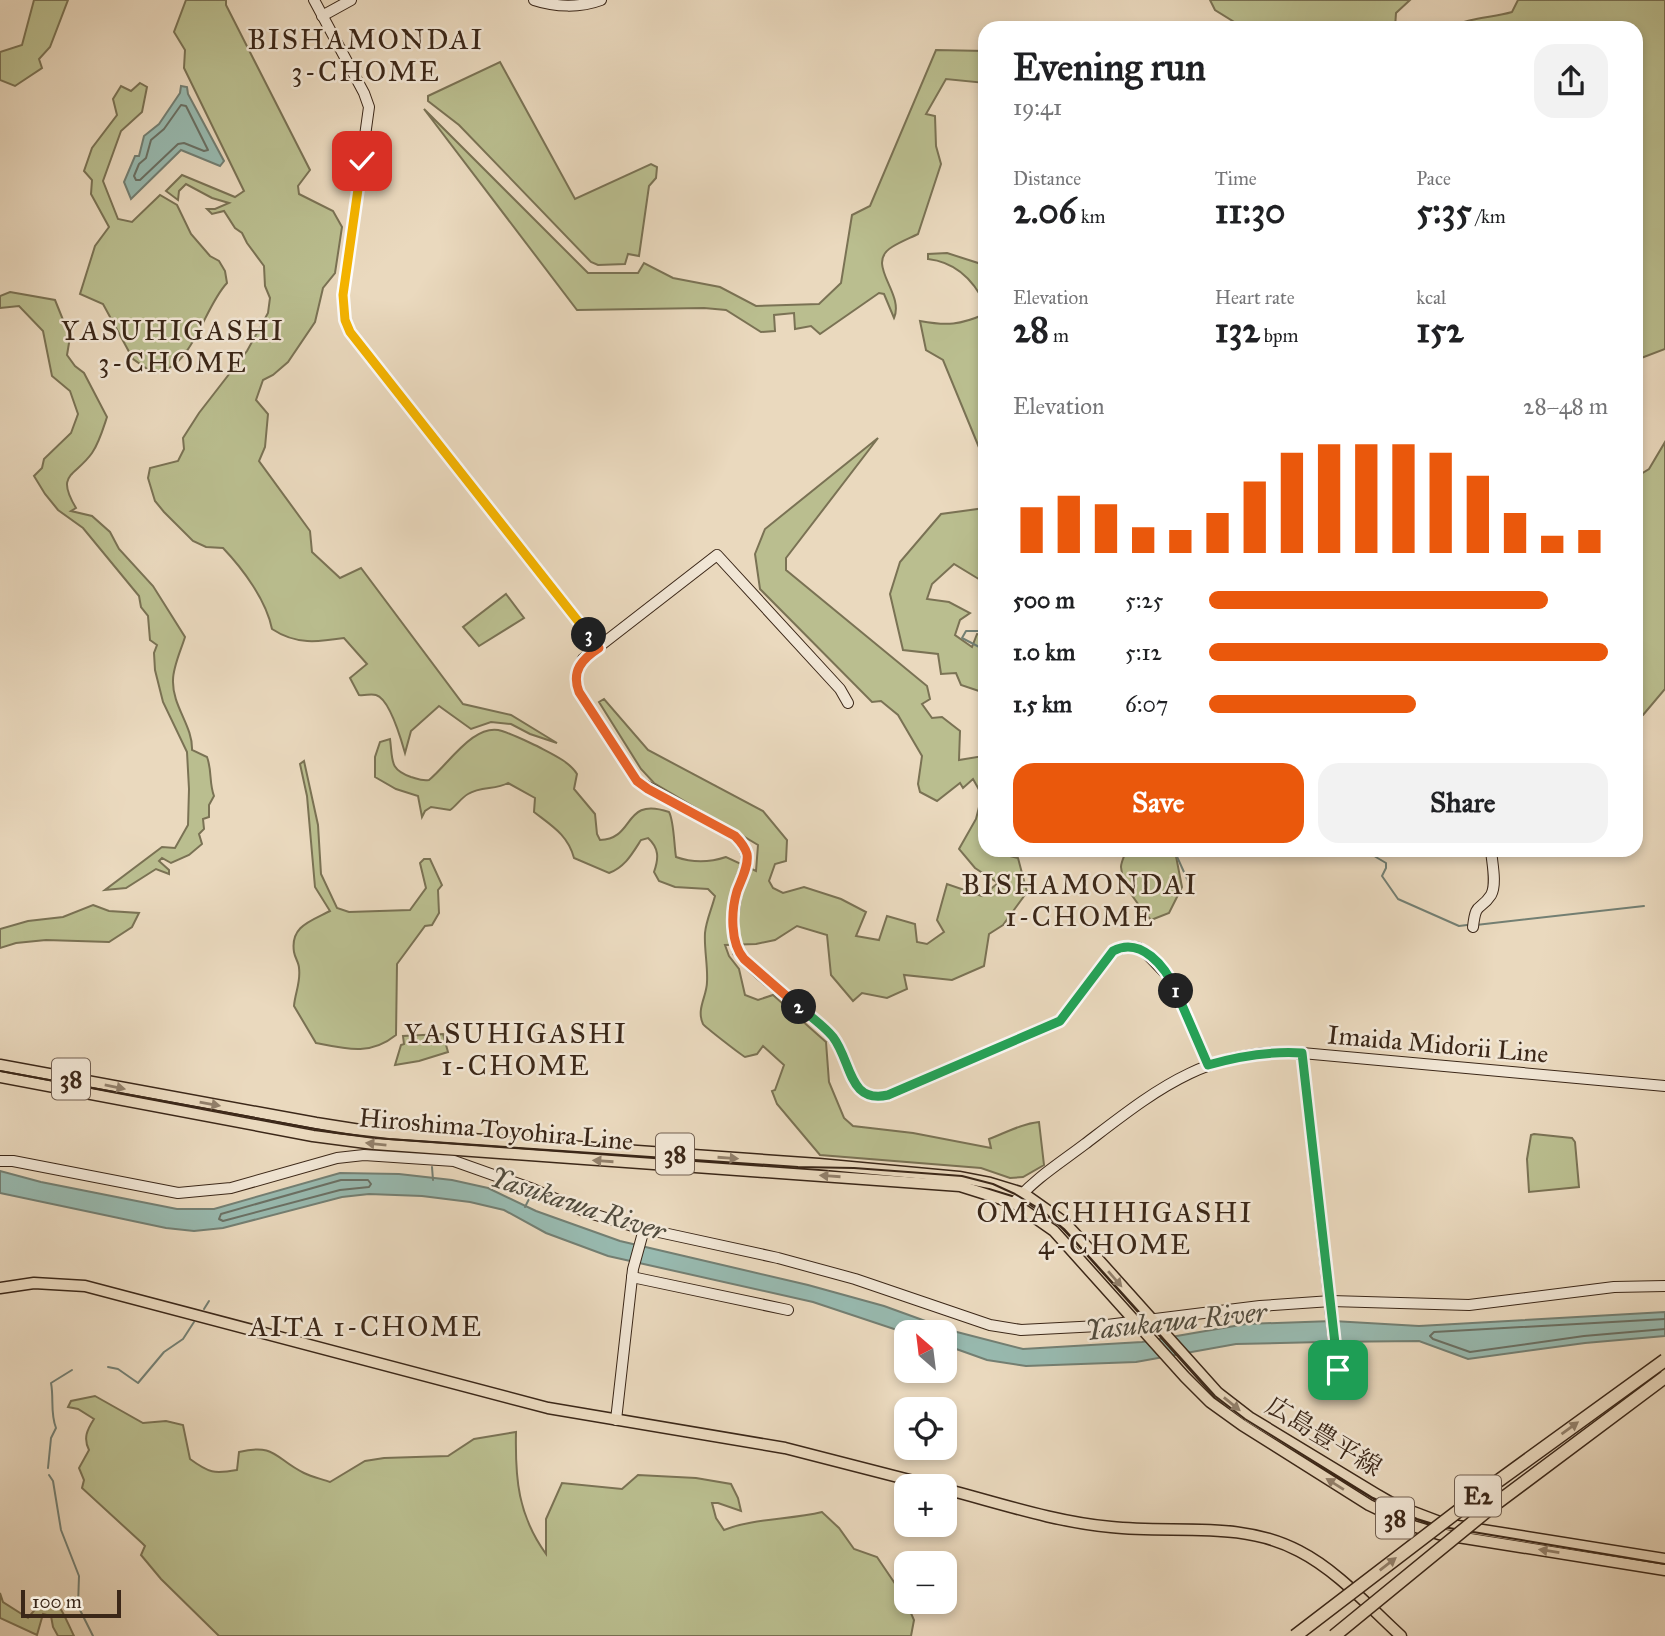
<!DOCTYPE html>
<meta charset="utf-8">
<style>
body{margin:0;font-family:"IM FELL Great Primer","Noto Serif JP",serif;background:#f2f2f2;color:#202124;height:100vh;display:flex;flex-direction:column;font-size:26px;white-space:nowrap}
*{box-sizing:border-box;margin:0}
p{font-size:23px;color:#757577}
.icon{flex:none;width:38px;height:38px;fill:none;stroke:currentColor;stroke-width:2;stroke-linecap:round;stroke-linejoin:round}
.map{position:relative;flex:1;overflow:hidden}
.side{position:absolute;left:978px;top:21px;width:665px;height:836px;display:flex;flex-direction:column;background:#fff;border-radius:21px;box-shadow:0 4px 10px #0003}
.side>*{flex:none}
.needle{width:46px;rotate:332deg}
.fabs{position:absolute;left:894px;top:1320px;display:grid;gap:14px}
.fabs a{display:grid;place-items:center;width:63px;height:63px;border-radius:14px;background:#fff;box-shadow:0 4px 10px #0003;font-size:35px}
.scale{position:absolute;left:21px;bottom:18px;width:100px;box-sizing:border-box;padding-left:7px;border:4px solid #3b2718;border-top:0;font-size:19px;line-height:24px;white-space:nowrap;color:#3b2718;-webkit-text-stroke:5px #f1e6d5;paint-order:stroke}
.pin{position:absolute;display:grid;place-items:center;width:60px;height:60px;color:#fff;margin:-30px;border-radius:14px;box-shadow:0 4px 10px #0006}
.km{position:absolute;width:35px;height:35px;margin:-18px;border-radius:50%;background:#222;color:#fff;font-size:19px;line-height:35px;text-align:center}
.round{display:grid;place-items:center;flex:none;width:74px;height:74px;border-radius:21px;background:#f2f2f2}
.overview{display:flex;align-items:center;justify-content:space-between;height:119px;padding:0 35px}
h1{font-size:38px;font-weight:700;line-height:52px}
.figures{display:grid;grid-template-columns:repeat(3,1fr);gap:10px;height:119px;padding:7px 35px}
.figures div{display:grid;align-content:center}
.figures b{font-size:35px;font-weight:700}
.figures small{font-size:19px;font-weight:400}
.figures p{font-size:19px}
.chart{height:196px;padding:14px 35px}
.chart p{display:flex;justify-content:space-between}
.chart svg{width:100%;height:126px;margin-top:7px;stroke:#ea580c;stroke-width:6}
.primary-button{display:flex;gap:14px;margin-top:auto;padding:14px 35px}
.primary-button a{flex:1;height:80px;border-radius:21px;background:#ea580c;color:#fff;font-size:28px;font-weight:700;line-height:80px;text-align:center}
.primary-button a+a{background:#f2f2f2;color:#202124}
ul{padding:0 35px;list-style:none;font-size:23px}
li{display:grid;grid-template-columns:112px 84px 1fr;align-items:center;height:52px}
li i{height:18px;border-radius:9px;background:#ea580c}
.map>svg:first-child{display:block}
.green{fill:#babe8f;stroke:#7a7254;stroke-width:2}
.water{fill:#98bab0;stroke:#737f73;stroke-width:2}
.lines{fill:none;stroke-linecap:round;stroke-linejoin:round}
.shore{stroke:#6a7064;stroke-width:2}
.stream{stroke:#737f73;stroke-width:2}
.secondary-casing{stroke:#3b2718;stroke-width:12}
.primary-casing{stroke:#3b2718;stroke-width:13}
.secondary{stroke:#f1e6d5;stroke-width:10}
.primary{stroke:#ead9be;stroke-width:10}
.tram{stroke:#3b2718;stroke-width:2}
.highway-bridge-casing{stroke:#3b2718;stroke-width:15;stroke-linecap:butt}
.highway-bridge{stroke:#ead9be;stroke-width:12}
.oneway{fill:#92806b}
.split-1-casing{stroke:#fff;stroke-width:14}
.split-2-casing{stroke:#fff;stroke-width:14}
.split-3-casing{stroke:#fff;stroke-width:14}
.split-4-casing{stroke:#fff;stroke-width:14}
.split-1{stroke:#22a559;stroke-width:9}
.split-2{stroke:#22a559;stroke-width:9}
.split-3{stroke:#f0652b;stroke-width:9}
.split-4{stroke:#f5b400;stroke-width:9}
.labels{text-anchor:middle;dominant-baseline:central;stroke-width:5;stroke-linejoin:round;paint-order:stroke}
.shield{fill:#f1e6d5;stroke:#726051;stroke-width:2}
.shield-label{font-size:24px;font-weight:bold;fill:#3b2718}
.street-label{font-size:26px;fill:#3b2718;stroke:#f1e6d5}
.neighbourhood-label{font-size:28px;letter-spacing:2px;fill:#3b2718;stroke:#f1e6d5}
.water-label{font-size:28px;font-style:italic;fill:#524c3e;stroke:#f1e6d5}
</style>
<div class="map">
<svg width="1665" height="1636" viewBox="0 0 1665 1636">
<rect width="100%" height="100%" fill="#ead9be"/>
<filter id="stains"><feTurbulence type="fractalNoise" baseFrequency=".00286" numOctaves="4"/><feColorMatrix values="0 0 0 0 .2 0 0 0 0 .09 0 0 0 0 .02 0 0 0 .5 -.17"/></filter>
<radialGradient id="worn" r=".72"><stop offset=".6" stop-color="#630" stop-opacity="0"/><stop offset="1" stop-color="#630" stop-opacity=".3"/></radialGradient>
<g class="green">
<path d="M34 0H68L50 47 39 59 42 68 15 86 0 80V52L22 45Z"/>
<path d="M186 0H226V5L310 170 298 186 299 194 333 211 342 227 335 273 323 288 315 322 288 362 273 375 263 380 256 400 268 414 265 447 259 461 310 531 312 552 340 578 361 568 463 704 511 715 557 743 530 734 511 724 491 722 471 729 439 706 411 731 405 753C401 739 390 699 376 695 370 693 366 696 359 695L350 678 367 664 344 638C318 642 296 645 272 629 266 600 243 569 223 548L206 547 193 541 164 512 155 501 148 478 150 468 178 461 184 449 183 438 199 413 247 351 268 313 270 298 265 286 264 266 247 243 242 233 235 228 224 211 212 214 207 209H215L229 203 212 198 186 184 179 191 178 200 166 191 182 175 235 197 244 191 184 68 185 50 174 32Z"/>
<path d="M1210 0H1410L1396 13 1395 28H1244L1215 10Z"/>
<path d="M1518 0H1665V349L1636 360V28H1451C1469 17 1492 18 1512 12Z"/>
<path d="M936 50 985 51V83L946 79 926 114 935 116 936 146 941 164 918 234C910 238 900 242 892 247 864 264 905 293 894 318L884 294 879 293 820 334 811 326 795 329 794 313 774 315 775 331 761 332 726 310 704 308 577 310 424 109 588 273H638L644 263 673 278 720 287 756 306 819 304 841 283 852 215 870 206Z"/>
<path d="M500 62 575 199 651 164 657 167 656 178 649 186 639 256 628 254 625 264 598 265 591 262 459 125 428 101V96Z"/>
<path d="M140 83 147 87 142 112 121 131 103 181 118 219 132 222 160 195 177 205 191 234 210 256 219 261 225 271 227 283C203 308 193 370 153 373L133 359 103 304 80 294 95 246 109 227 91 194 92 180 84 171 92 148 117 115 113 99 121 86 131 91Z"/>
<path d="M947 253 978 263 985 269V304C973 279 955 262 928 259V254Z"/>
<path d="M10 292 55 300 70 337 67 355 75 366 84 373 107 417C103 429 99 443 92 453 75 477 55 473 76 508L71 511 92 516 110 532 119 549 153 586 185 637C181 650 173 667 173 680 172 706 193 726 192 750L207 757C212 770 209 783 214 796L209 805V817L203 819 204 829 199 834 202 844 189 855 171 863 162 858 159 861 169 870V874L156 869 126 888 105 890 162 847 175 848 188 825 189 789 187 752 163 702 155 670 154 653 157 645 150 640 148 616 141 607 139 596 83 528 58 510 45 494 34 476 42 468 44 459 71 433 78 414 70 391 52 376 43 331 19 306 0 308V296Z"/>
<path d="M985 314V462L943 360 926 350 920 321C947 326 960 325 985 314Z"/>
<path d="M878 438 786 558V570L927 686 930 699 922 704 932 718 942 717 960 731 959 760 983 756 985 761V850L1018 858 1027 892 1003 925 989 934 984 966 952 980 904 975 907 989 887 998 862 993 853 1001 831 975 827 935 797 926 775 940 756 944 725 945 729 956 739 969 745 995 758 1000 773 995 826 1042 829 1082 844 1118 853 1126 913 1133 991 1148 989 1139C1007 1132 1021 1124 1039 1122L1044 1165 1023 1177 1010 1178 981 1168 820 1155 777 1104 772 1091 775 1090 784 1065 763 1046 757 1054 745 1057C740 1054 705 1027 703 1024 696 1009 707 996 707 982 708 966 704 949 705 933 706 921 712 908 715 896L708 889 675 887 659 881 654 872C659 858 659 848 648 838L641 840C632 854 625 867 609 873L574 858C568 835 552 826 534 812L535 798 508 783C496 790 481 786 468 794 461 798 456 806 450 810L431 807 425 811 422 817 418 796 396 789 375 777V757L380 742 390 739C393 761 389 769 411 777 418 779 421 781 429 780 448 765 474 722 502 731 514 735 526 741 537 746 550 753 569 761 577 774L574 789 595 814 597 834 600 840C636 839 622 796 669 812 674 821 674 845 676 857 693 863 708 863 726 857L756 871 758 845 654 783 641 769 599 702 604 699 648 750 763 811 787 840 786 861 775 864 769 881 773 888 783 893 804 887 841 899 866 912 856 936 879 940 887 916 915 924 917 942 927 944 944 932 937 920 947 884 982 896 998 883 975 868 959 849 976 819 982 795 973 779 963 788 960 783 937 801 920 792 918 784 922 756 898 715 881 701 872 702 760 589 755 554 765 529Z"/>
<path d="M1665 442V689L1643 715 1636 716V477L1649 469Z"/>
<path d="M985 508V580L982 581 954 564 932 584 927 599 949 602 970 613 960 620 955 635 972 647 977 634 985 635V693L961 685 956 673 941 674 938 654 903 650 890 594 900 562 941 514Z"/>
<path d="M506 594 524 618 479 646 463 627Z"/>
<path d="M304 761 318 825 321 874 337 908 349 912 410 910 426 888 420 863 424 859H430L442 885 438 890 439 913 432 925 425 926 397 964 396 1035C370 1056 346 1049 316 1043L294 1006C295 993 301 982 299 968 299 963 295 958 294 952 290 926 311 921 330 911L315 887 307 796 300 764Z"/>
<path d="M1126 851H1175L1182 887 1169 913 1151 920C1140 908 1122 885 1121 867 1121 862 1125 855 1126 851Z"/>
<path d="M93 905 109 911 139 913 132 927 109 942 46 940 16 943 0 948V929L28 921 63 917Z"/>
<path d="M443 1034 448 1052 419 1061 395 1065 401 1045 404 1044 403 1036Z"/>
<path d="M1534 1134 1572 1138 1575 1142 1579 1187 1529 1192 1527 1159 1531 1135Z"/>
<path d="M95 1396 143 1423 166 1421 183 1425 190 1459C209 1473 214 1474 237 1470L239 1452C276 1443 275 1459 304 1473 312 1477 322 1479 330 1482L365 1461 384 1458 448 1456 474 1439 516 1432C515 1479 518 1515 546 1554V1519L562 1483 622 1489 638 1475 696 1478 731 1484 738 1498 741 1511 718 1503H712L716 1518 724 1530C754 1518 789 1520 822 1512L839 1528 854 1549 877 1557 904 1597 914 1620 911 1636H219L161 1579 141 1555 145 1546 142 1543 82 1488 84 1480 79 1468 89 1450C83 1438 87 1430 94 1419L78 1409 68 1407 71 1401Z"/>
<path d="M0 1593 3 1602 28 1618C55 1582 61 1610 74 1636H58L53 1627 51 1616 43 1614 37 1635 0 1618Z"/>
</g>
<g class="water">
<path d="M181 86 187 87 188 94 224 161 220 166 181 150 131 199 124 182 135 156H139L144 136 159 124 180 93Z"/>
<path d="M0 1171 41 1182 177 1209H214L340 1173 399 1174 452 1180 488 1188 536 1211 620 1241 808 1285 884 1306 953 1331 1023 1349 1142 1342 1246 1324 1333 1321 1419 1326 1665 1312V1336L1585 1343 1468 1359 1419 1341 1322 1342 1236 1344 1136 1362 1026 1366 987 1360 945 1345V1332L906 1333 813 1302 608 1256 546 1233 504 1210 470 1202 422 1196 369 1194 342 1197 223 1228 194 1231 166 1228 0 1193Z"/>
</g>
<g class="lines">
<g class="shore">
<path d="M181 105 186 106 208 150 204 151 184 143 178 144 140 180H136L134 176 139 164 146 158 151 140 164 129Z"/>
<path d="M341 1180H368L371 1184 369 1187 340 1190 223 1221 219 1219 221 1214Z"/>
<path d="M1665 1319 1434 1332 1430 1336 1433 1339 1470 1352 1584 1336 1665 1329"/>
</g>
<g class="stream">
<path d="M985 631H966L962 638 985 650"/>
<path d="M1174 850 1188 881"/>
<path d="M1364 850 1386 863V868L1382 876 1398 899 1459 926 1467 925"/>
<path d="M1476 925 1644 906"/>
<path d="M432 1167 433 1180"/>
<path d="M525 1207 531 1195"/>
<path d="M204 1309 209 1301"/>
<path d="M108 1367 118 1369 138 1383 164 1352 183 1339 194 1322"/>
<path d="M48 1468 51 1438 56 1428C50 1413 54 1398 51 1383L72 1370"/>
<path d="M49 1475 53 1481 61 1530 79 1576 78 1606 93 1636"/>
</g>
<defs>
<g id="secondary">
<path d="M314 0 364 93 369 107 343 295 345 320 350 332 599 647"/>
<path d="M534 0C555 7 580 8 601 0"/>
<path d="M322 16 351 0"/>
<path d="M848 703 840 689 717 555 583 659C576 672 574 678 579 692L637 781 735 836C758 859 740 872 736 897 733 914 732 935 738 952 764 984 804 1004 831 1036 852 1059 847 1104 888 1095L1060 1021 1113 951 1128 946 1139 948 1147 954 1170 978 1208 1065"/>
<path d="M1473 927C1476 900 1480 912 1491 895 1497 884 1492 863 1491 850"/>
<path d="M1302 1053 1338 1379"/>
<path d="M0 1161H13L178 1193 231 1188 337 1158 364 1155 454 1161 533 1189 586 1212 636 1227 778 1258 855 1279 990 1325 1021 1330 1099 1326 1260 1306 1331 1301 1469 1305 1614 1287 1665 1286"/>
<path d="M1014 1203C1034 1179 1060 1163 1085 1144 1156 1090 1207 1047 1302 1053L1665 1086"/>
<path d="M632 1277 788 1310"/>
<path d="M616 1420 633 1269 644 1229"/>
</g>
<g id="primary">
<path d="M0 1065 316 1123 373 1132 819 1164 959 1177 990 1183 1023 1193 1064 1222 1079 1238 1218 1393 1249 1417 1376 1494 1395 1505 1445 1524 1665 1559"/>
<path d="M0 1077 313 1136 374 1144 960 1186 1014 1203 1054 1231 1185 1377 1210 1402 1242 1425 1369 1505 1413 1526 1439 1534 1665 1570"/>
<path d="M0 1288 34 1283 85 1286 548 1408 785 1448 933 1486"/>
<path d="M945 1489C999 1503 1055 1522 1111 1527 1174 1534 1241 1520 1299 1551 1338 1571 1369 1607 1401 1636"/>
</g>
</defs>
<use href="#secondary" class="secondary-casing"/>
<use href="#primary" class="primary-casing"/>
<use href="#secondary" class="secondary"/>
<use href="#primary" class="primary"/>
<path class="tram" d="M0 1071 337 1133 389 1139 798 1167 854 1168 962 1176 993 1184 1015 1194 1041 1210 1064 1229 1215 1396 1245 1419 1373 1498 1417 1519 1443 1527 1665 1564"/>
<defs>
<g id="highway-bridge">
<path d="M1295 1636 1483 1492 1665 1360"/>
<path d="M1334 1636 1494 1505 1665 1377"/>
</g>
</defs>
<use href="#highway-bridge" class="highway-bridge-casing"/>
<use href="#highway-bridge" class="highway-bridge"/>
</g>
<defs><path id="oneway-solid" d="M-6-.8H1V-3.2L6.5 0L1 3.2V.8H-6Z" transform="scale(1.75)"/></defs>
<g class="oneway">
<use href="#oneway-solid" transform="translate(115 1087) rotate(11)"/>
<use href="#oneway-solid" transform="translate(210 1104) rotate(10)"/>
<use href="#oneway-solid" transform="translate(376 1144) rotate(-174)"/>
<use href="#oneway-solid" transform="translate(728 1158) rotate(4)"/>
<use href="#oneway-solid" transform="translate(603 1161) rotate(-176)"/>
<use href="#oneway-solid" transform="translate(830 1176) rotate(-176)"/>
<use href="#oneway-solid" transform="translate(1115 1279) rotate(49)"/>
<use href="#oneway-solid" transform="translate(1232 1404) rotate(39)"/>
<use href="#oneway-solid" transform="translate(1570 1428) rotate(-36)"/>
<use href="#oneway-solid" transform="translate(1335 1484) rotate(-148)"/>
<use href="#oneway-solid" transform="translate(1549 1551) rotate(-171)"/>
<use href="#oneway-solid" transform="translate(1388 1564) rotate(-38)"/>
</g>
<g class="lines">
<defs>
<path id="split-1" d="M1176 991 1208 1065C1239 1056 1269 1051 1302 1053L1338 1370"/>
<path id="split-2" d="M799 1007C810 1016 824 1026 833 1037 852 1062 848 1104 888 1095L1060 1021 1113 951C1141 936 1166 967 1176 991"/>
<path id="split-3" d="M589 635 599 648C582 659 571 671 579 692L637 781 648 789 735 836C740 841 745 847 747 854 749 866 741 880 737 891 731 911 730 943 744 959L799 1007"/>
<path id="split-4" d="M362 161 343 295 345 320 350 332 589 635"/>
</defs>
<use href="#split-1" class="split-1-casing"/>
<use href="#split-2" class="split-2-casing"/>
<use href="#split-3" class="split-3-casing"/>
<use href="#split-4" class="split-4-casing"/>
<use href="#split-1" class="split-1"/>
<use href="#split-2" class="split-2"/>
<use href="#split-3" class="split-3"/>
<use href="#split-4" class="split-4"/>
</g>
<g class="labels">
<g class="shield">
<rect x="52" y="1058.5" width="38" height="41" rx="5"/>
<rect x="656" y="1133.5" width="38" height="41" rx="5"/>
<rect x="1455" y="1475.5" width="46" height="41" rx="5"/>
<rect x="1376" y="1497.5" width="38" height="41" rx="5"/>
</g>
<g class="shield-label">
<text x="71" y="1079">38</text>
<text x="675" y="1154">38</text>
<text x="1478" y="1496">E2</text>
<text x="1395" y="1518">38</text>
</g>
<g class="street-label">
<text transform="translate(1438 1044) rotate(5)">Imaida Midorii Line</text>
<text transform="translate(496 1129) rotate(5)">Hiroshima Toyohira Line</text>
<text transform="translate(1324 1436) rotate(31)">広島豊平線</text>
</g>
<g class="neighbourhood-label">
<text x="366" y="39">BISHAMONDAI<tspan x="366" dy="32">3-CHOME</tspan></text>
<text x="173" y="330">YASUHIGASHI<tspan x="173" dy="32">3-CHOME</tspan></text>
<text x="1080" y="884">BISHAMONDAI<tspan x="1080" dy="32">1-CHOME</tspan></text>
<text x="516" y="1033">YASUHIGASHI<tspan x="516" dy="32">1-CHOME</tspan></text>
<text x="1115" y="1212">OMACHIHIGASHI<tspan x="1115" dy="32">4-CHOME</tspan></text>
<text x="366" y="1326">AITA 1-CHOME</text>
</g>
<g class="water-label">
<text transform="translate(578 1204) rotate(18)">Yasukawa River</text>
<text transform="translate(1176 1321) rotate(-6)">Yasukawa River</text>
</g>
</g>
<rect width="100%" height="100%" filter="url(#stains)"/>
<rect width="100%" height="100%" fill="url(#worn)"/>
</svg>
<div class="fabs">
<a><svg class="needle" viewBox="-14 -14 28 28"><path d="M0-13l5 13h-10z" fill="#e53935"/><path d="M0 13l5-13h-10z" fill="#757577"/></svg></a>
<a><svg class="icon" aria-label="locate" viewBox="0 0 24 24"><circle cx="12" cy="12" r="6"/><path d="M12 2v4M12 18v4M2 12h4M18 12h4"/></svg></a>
<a>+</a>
<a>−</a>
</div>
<div class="scale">100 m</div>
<div class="pin" style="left:1338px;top:1370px;background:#1e9e55"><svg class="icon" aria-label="arrive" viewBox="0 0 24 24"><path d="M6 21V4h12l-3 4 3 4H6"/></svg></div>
<div class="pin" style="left:362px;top:161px;background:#d93025"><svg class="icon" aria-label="check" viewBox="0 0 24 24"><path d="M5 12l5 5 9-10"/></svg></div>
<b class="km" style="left:1176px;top:991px">1</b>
<b class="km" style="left:799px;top:1007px">2</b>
<b class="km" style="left:589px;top:635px">3</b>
<section class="side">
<div class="overview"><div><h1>Evening run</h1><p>19:41</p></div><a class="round"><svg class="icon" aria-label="share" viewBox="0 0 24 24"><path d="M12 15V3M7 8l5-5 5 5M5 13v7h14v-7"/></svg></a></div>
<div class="figures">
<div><p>Distance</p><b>2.06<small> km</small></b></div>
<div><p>Time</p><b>11:30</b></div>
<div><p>Pace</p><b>5:35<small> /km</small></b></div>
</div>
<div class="figures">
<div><p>Elevation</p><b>28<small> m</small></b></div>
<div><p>Heart rate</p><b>132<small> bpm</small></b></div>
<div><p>kcal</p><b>152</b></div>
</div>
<div class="chart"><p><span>Elevation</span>28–48 m</p>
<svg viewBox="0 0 160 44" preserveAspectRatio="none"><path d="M5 44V28M15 44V24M25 44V27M35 44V35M45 44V36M55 44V30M65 44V19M75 44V9M85 44V6M95 44V6M105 44V6M115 44V9M125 44V17M135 44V30M145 44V38M155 44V36"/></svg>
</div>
<ul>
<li><b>500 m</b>5:25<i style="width:85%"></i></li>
<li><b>1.0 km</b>5:12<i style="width:100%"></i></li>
<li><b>1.5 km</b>6:07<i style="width:52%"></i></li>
</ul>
<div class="primary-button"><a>Save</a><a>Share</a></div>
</section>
</div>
